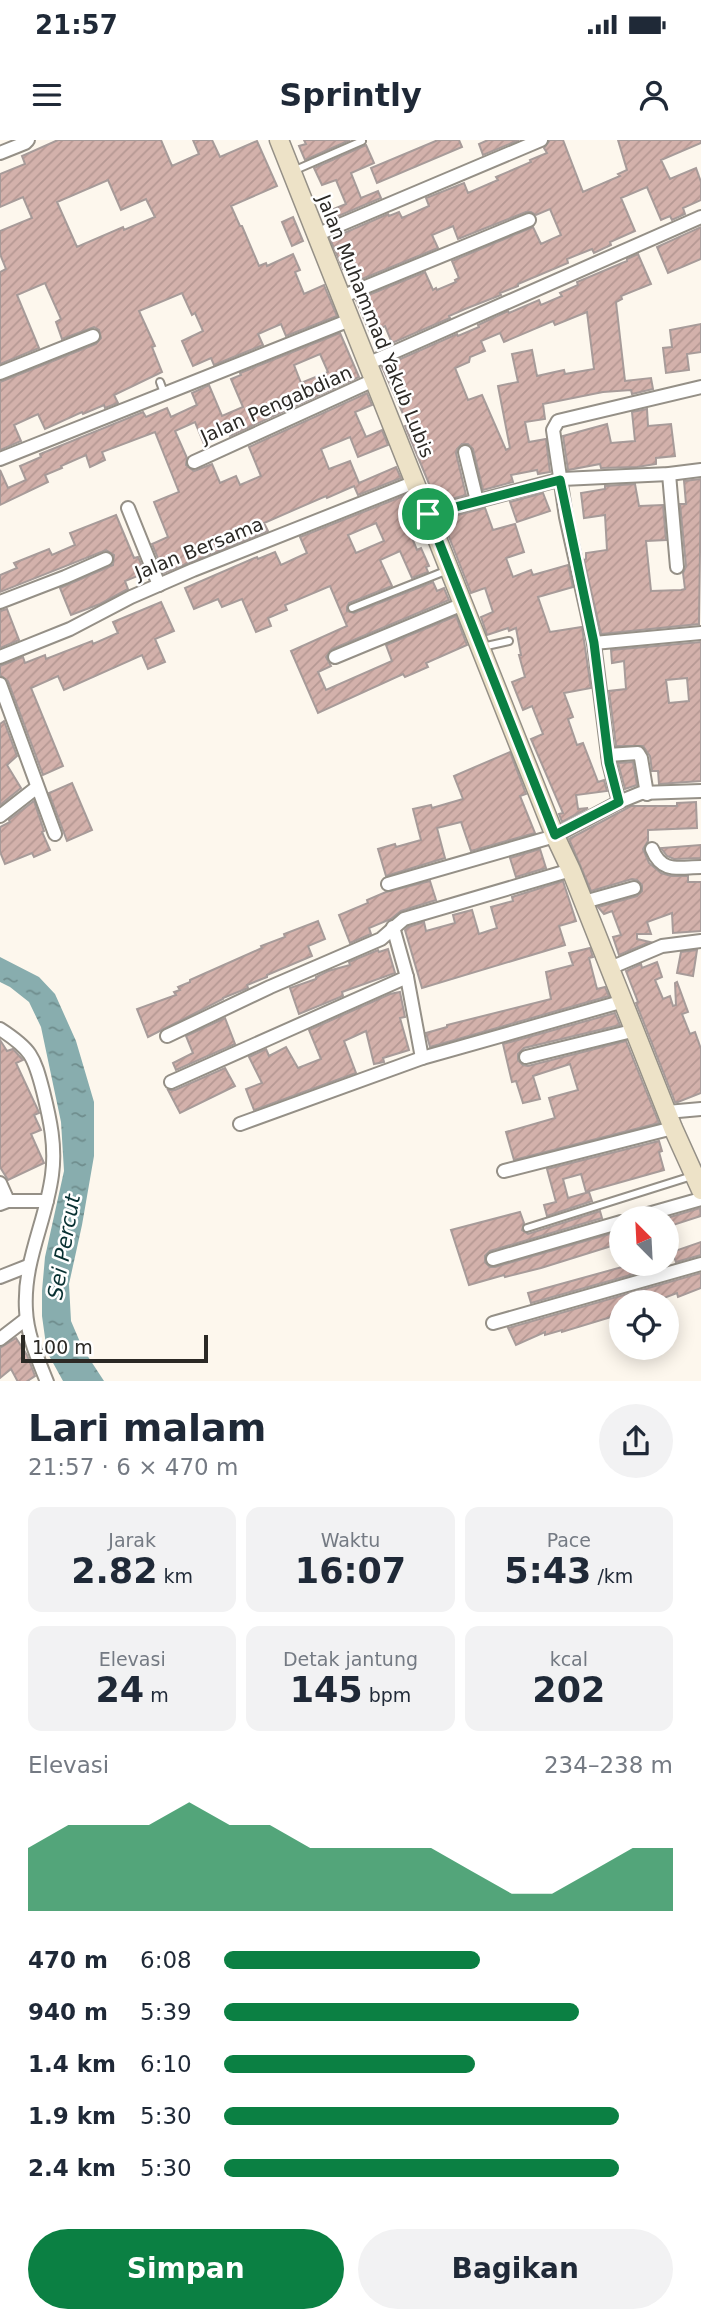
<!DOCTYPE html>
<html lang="id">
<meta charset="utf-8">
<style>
body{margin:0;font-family:"DejaVu Sans",sans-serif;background:#f2f2f3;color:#1f2937;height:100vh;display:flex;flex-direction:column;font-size:26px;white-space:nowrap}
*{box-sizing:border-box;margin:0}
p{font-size:23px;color:#747a83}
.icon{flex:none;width:38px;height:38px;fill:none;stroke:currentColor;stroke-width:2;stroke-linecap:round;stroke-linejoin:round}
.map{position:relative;height:1241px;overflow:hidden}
.side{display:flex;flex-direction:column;background:#fff;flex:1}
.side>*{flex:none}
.needle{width:46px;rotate:336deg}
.fabs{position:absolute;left:609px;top:1066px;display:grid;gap:14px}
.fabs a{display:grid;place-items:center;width:70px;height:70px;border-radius:50%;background:#fff;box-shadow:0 4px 18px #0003;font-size:35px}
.scale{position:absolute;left:21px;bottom:18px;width:187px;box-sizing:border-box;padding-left:7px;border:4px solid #2b2925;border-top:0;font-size:19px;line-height:24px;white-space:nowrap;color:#2b2925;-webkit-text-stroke:5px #fff;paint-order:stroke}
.pin{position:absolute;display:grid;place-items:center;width:60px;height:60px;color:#fff;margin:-30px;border:4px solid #fff;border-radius:50%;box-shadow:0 2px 7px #0007}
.round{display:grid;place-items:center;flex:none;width:74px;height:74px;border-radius:37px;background:#f2f2f3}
.headline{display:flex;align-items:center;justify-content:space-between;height:119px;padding:0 28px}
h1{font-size:38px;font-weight:700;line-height:52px}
.metrics{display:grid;grid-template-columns:repeat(3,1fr);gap:10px;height:119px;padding:7px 28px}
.metrics div{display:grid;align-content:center;border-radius:14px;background:#f2f2f3;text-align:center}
.metrics b{font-size:35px;font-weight:700}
.metrics small{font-size:19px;font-weight:400}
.metrics p{font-size:19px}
.chart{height:196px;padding:14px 28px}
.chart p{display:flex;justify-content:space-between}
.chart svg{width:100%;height:126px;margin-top:7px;fill:#0b8043;opacity:.7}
.action{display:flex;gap:14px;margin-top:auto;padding:14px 28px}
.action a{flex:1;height:80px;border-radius:42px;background:#0b8043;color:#fff;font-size:28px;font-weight:700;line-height:80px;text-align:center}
.action a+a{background:#f2f2f3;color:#1f2937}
ul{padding:0 28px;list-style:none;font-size:23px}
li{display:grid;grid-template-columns:112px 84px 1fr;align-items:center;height:52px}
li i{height:18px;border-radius:9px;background:#0b8043}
.status{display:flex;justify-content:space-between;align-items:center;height:49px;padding:0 35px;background:#fff;direction:ltr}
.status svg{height:19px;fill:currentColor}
header{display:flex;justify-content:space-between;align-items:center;height:91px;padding:0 28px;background:#fff;font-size:32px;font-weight:700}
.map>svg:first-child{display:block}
.water{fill:url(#water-ripples)}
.building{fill:url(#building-hatch);stroke:#a79b99;stroke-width:2;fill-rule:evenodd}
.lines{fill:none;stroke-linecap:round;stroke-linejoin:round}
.lane-casing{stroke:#959087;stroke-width:10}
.street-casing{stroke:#959087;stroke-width:16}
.secondary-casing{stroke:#959087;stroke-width:21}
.lane{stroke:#fff;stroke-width:6}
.street{stroke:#fff;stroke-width:12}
.secondary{stroke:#ede2c7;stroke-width:18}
.route-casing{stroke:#fff;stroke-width:14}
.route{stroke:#0b8043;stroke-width:9}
.labels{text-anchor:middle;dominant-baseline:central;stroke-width:5;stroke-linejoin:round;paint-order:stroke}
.street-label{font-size:19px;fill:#2b2925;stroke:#fff}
.water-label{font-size:21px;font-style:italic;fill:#093132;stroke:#fff}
</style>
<div class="status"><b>21:57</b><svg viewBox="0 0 49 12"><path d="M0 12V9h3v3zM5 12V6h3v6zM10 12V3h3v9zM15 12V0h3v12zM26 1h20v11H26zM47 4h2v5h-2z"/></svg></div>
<header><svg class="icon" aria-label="menu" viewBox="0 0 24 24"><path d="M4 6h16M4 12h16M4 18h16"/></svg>Sprintly<svg class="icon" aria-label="person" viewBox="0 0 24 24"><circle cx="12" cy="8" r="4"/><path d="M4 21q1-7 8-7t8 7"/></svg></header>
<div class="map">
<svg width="701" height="1242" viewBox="0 0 701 1242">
<defs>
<pattern id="water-ripples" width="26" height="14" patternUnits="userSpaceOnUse" patternTransform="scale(1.75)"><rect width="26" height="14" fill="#88adae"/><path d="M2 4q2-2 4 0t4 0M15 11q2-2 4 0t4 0" fill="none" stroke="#6f8d8d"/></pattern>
<pattern id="building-hatch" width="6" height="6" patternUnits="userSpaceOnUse" patternTransform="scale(1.75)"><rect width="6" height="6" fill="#d3b1ab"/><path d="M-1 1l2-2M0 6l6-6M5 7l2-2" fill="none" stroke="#b59893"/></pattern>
</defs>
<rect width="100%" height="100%" fill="#fdf7ed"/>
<path class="water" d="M0 817 39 837 55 854 76 901 94 962V1016L82 1085 69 1144 71 1181 83 1209 104 1241H63L47 1212 42 1176V1151L45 1117 64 1031 61 982 41 887 29 862 10 847 0 842Z"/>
<g class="building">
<path d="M58 0H161L172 26 199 14 193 0H212L220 17 257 1 277 46 231 66 240 86H242L259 126 266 123 267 126 293 114 300 130 295 132 304 154 324 145 337 176 286 196 281 184 258 194 263 205 214 225 211 218 193 226 182 201 203 191 195 173 192 175 182 153 139 171 155 206 152 207 162 232 114 255 118 263 105 268 104 265 83 274 82 272 45 289 38 274 14 285 21 301 0 310V242L96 204 101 198 99 190 94 187 62 199 56 182 61 179 45 143 17 155 39 208 0 224V132L6 129 0 114V91L32 78 23 57 0 67V34L25 24 22 16ZM108 40 121 70 146 59 155 77 124 90 123 87 77 107 57 62Z"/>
<path d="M304 0H350L305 20 299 6 306 4Z"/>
<path d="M438 0H459L462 7 377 43 371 28Z"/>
<path d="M488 0H519L483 15 479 4Z"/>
<path d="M550 0H563L583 52 620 36 618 34 627 30 618 0H701V3L661 20 670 39 696 28 701 42V60L683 68 685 74 672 80 670 76 661 80 647 47 621 58 635 91 610 102 611 105 594 113 592 109 567 119 568 123 518 144V146L500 153 501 155 465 169 449 176 450 178 392 203 385 186 370 193 356 160 425 132 433 150 436 148 437 150 456 142 455 140 459 138 452 121 533 87 541 104 561 95 550 69 536 75 531 72H526L458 99 453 86 432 95 438 108 352 143 346 127 343 129 330 99 388 74 389 76 399 72 402 78 429 66 426 58 464 43 468 53 498 40 496 37 531 22 530 20 547 13 544 8Z"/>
<path d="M366 5 374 23 351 33 361 58 378 51 381 58 329 80 326 72 346 64 336 40 322 45 314 28Z"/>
<path d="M293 77 303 101 292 106 282 82Z"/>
<path d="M701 87V119L668 133 657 107Z"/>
<path d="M638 114 651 144 621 156 622 159 616 162 625 241 651 238 653 249 632 254 631 250 603 252 543 264 545 279 525 282 529 302 546 299 550 332 538 334 537 330 511 335 513 342 483 350 473 309 468 304H462L457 309 456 313 466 355 437 363 405 286 408 285 382 227 457 194 458 196 479 187 478 185 508 171 509 173 539 160 541 165 562 156 560 153 578 145 577 142 627 121V119ZM587 172 594 229 565 234 564 230 537 236 532 210 512 214 518 242 498 246 510 308 506 310 482 255 468 260 455 228 469 222 470 217 485 211 481 201 500 193 504 202 553 181 555 185Z"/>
<path d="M701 184V212L687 214 689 230 666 233 663 208 672 207 670 190Z"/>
<path d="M340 193 359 237 230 296 229 293 204 304 195 282 175 291 187 318 186 325 194 331 212 324 220 343 236 336 240 345 261 336 249 307 367 253 372 265 355 272 366 297 382 290 388 305 358 317 350 297 321 309 329 329 350 321 359 343 396 327 401 338 358 355 354 346 327 358 326 356 264 383 268 391 164 433 152 404 168 397 154 362 179 352 155 292 102 312 105 320 90 327 86 315 61 326 62 328 45 335 48 342 0 365V330L8 348 26 340 20 326 41 317 40 314 143 272 146 277 167 268 171 277 197 265 192 253 209 245 222 276 243 267 231 239 241 235 240 233ZM320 214 328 232 301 243 294 225Z"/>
<path d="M647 269 648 286 671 284 675 316 656 318V324L637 327 601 328 600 324 568 330 563 296 607 284 611 303 635 301 632 272Z"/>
<path d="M701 339 699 484 601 494 584 420 586 419V413L607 410 605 375 584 378 581 353 605 349V346L635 344 639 366 663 365 666 400 646 401 651 451 681 450 685 449 683 433 686 426 680 364H686L684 341Z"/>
<path d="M543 353 550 371 517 382 510 362Z"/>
<path d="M406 355 420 387 409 391 417 410 421 408 429 426 426 427 428 432 412 438 400 411 380 420 392 446 349 463 347 467V471L354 473 433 442 437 451 444 448 449 460 332 509 326 517 331 526 318 532 326 550 392 521 386 505 456 476 467 505 426 523 428 527 405 537 403 534 318 573 291 511 347 486 330 446 285 465 287 470 268 478 271 486 256 492 242 459 222 467 218 459 194 469 185 448 257 417 258 419 275 412 281 425 307 413 300 397ZM376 383 384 401 356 413 348 395Z"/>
<path d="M485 368 493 390 515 384 524 412 506 418 513 437 531 430 533 435 568 425 573 447 538 457 550 492 582 487 591 548 564 553 573 577 568 579 577 605 583 603 598 642 604 640 607 651 576 655 578 669 588 668 562 682 559 674 563 673 531 599 543 594 532 566 523 570 512 542 525 537 519 515H521L516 488 509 491 508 488 487 495 481 477 493 472 485 448 471 453 442 379Z"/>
<path d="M116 375 134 418 138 417 145 433 125 441 128 449 100 464 71 475 60 448 113 425 114 415 106 410 0 452V435L17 428 14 423 49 409 52 415 75 405 70 393Z"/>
<path d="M161 462 174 491 155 499 165 522 148 529 142 515 64 550 58 536 31 548 63 626 43 635 8 541 0 535V526L23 517 25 523 45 515 46 519 92 501 93 504 118 493 113 482Z"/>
<path d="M7 469 19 500 0 508V471Z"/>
<path d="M701 502V641L659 644 658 631H652L650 616 643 606H616L609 551 626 549 624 521 612 523 611 510ZM687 538 689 561 669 563 666 540Z"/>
<path d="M4 581 17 616 7 625 21 648 0 665V584Z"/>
<path d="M510 612 526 654 520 656 535 693 471 711 461 682 437 688 445 718 386 736 378 709 395 704 396 707 421 700 413 669 431 665 432 668 463 659 454 636Z"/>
<path d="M633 622 637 645 625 649 618 623Z"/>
<path d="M72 643 92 690 67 701 49 653Z"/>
<path d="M34 661 44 691 42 692 50 710 34 717 32 713 5 724 0 712V687L10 682 9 680Z"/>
<path d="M696 662 697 688 648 690V701L643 709 649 723 661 733 671 736H688V742H701V791L673 793 672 773 647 782 651 794H637V799L650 802 619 815 613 797 621 795 612 771 604 774 598 767 637 756 642 751V745L637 740 632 739 591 751 569 699 631 666H677V663Z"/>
<path d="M701 705V718L674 719 667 716 661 708Z"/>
<path d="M540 709 546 728 516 737 510 718Z"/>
<path d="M430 741 436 760 401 771 391 779 369 788 371 794 350 803 339 775 368 763 367 760 386 752Z"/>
<path d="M563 741 576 781 559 786 565 805 422 848 405 790 408 787 424 782 426 791 455 783 453 775 472 770 479 794 497 788 491 767 513 761 512 757Z"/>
<path d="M318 781 325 799 308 806 312 816 267 835V837L247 845 248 848 223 858V859L148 897 137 869 176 855 174 852 180 850 178 847 190 842V840L262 808 261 806 285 797 284 794Z"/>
<path d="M590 808 593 817 589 818 597 849 605 847 609 856 430 907 426 893 447 887V885L551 859 546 832 573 825 569 813Z"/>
<path d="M388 809 395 833 342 852 343 856 299 874 290 848 316 839V837L328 831 350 825 349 822 378 810 379 812Z"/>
<path d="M697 810 693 836 677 833 681 812Z"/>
<path d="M657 822 662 837 655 840 663 859 670 856 673 866 676 865 675 843 677 842 688 872 682 874 690 894 695 892 701 909V953L678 962H675L636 863 638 862 626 831 641 824 642 828Z"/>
<path d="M400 852 405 877 400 878 409 910 383 918 384 922 374 924 366 891 344 901 356 933 254 970 246 949 262 943 249 917 266 909 269 916 286 907 298 928 321 919 309 890 390 854Z"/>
<path d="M615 873 620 885 524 908 518 914V920L523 925 528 926 626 901 659 983 514 1020 506 992 555 978 549 958 578 950 570 924 533 936 540 959 523 963 516 941 512 942 503 904Z"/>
<path d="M225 878 235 904 176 930 173 923 193 913 186 896Z"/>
<path d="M0 900 7 911 13 909 23 920 16 923 38 970 39 973 34 975 41 990 31 994 44 1023 8 1040 0 1027Z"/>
<path d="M225 928 235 946 180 973 168 950H175Z"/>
<path d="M659 1001 662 1011 659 1012 664 1030 586 1052 581 1034 563 1039 568 1058 589 1052 592 1061 547 1076 544 1065 556 1062 547 1029Z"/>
<path d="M700 1068 701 1076 667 1087V1078Z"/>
<path d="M600 1071 602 1078 490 1111 485 1116V1122L490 1127H495L620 1091 621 1103 541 1128 505 1137 504 1135 469 1145 451 1090 520 1072 524 1083 522 1090 528 1094Z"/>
<path d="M701 1102V1115L676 1122 672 1112Z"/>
<path d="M633 1124H650L652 1129 531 1163 528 1153Z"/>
<path d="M701 1133V1148L678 1157 677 1153 653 1162H621V1174L562 1192V1190L545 1195V1192L516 1205 508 1188Z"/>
<path d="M16 1198 27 1215 35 1236 26 1242H18L11 1229 0 1238V1208Z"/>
</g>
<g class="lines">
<defs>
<g id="lane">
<path d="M293 31 362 1"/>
<path d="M160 242 164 253"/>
<path d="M352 468 448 430"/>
<path d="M482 507 509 501"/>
<path d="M527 1088 692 1036"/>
</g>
<g id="street">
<path d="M0 13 25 3 28 0"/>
<path d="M316 95 541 0"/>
<path d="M341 157 529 80"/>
<path d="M367 224 701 77"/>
<path d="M0 233 93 196"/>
<path d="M465 312 477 361"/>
<path d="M0 319 350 180"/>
<path d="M194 322 374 240"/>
<path d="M669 334 677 427"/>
<path d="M128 368 159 445"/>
<path d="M428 374 562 339 669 334 701 330"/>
<path d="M0 462 65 437 106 419"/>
<path d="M594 503 701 493"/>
<path d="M0 517 70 489 131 457 193 430 415 342"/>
<path d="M335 517 463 464"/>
<path d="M0 544 55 694"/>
<path d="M608 615 638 613 641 618 647 654"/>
<path d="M619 662 609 623 594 503 566 377 553 290 558 281 701 247"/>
<path d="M0 676 36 648"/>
<path d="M652 709C662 734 679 727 701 727"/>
<path d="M388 744 555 696 619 662 641 653 701 651"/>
<path d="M584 762 634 748"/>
<path d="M393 787 407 837 422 918"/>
<path d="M610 828 662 806 701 801"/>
<path d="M0 889C31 909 34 916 43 951 50 979 56 1006 52 1035 46 1082 23 1121 26 1170 27 1195 38 1219 47 1242"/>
<path d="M167 896 270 847 381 799 404 779 571 730"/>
<path d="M526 917 636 890"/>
<path d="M171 942 407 837"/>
<path d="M667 972 701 969"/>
<path d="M240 984 422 918 624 861"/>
<path d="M504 1031 673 988"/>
<path d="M0 1043 8 1061"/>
<path d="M0 1064 8 1061H47"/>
<path d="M634 1078 701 1059"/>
<path d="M493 1119 621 1082"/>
<path d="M0 1137 28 1126"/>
<path d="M493 1183 701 1124"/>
<path d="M0 1199 26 1179"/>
</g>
<path id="secondary" d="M279 0 555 696 571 730 673 988 701 1050"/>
</defs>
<use href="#lane" class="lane-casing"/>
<use href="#street" class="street-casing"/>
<use href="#secondary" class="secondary-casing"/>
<use href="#lane" class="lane"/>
<use href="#street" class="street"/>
<use href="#secondary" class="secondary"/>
</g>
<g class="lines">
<defs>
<path id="route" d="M560 340 594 503 609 623 619 662 555 695 428 374Z"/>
</defs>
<use href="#route" class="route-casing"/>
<use href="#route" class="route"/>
</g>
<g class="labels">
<g class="street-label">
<text transform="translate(376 186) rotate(68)">Jalan Muhammad Yakub Lubis</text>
<text transform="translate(276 264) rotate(-24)">Jalan Pengabdian</text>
<text transform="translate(199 408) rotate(-22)">Jalan Bersama</text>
</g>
<g class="water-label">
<text transform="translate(64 1107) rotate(-80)">Sei Percut</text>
</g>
</g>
</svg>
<div class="fabs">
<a><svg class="needle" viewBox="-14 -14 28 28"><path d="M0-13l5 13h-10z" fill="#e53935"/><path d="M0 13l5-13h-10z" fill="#747a83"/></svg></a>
<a><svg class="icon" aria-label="locate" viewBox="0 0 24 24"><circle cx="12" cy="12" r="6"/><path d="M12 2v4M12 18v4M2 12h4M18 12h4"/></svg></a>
</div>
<div class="scale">100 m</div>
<div class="pin" style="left:428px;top:374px;background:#1e9e55"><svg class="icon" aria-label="arrive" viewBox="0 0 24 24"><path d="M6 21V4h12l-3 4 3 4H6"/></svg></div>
</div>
<section class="side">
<div class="headline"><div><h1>Lari malam</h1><p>21:57 · 6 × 470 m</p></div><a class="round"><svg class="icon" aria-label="share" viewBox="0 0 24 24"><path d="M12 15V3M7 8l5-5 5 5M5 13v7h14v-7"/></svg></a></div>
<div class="metrics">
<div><p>Jarak</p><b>2.82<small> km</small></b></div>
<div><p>Waktu</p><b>16:07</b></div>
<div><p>Pace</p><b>5:43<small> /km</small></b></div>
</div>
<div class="metrics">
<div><p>Elevasi</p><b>24<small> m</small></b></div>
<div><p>Detak jantung</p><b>145<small> bpm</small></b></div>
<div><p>kcal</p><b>202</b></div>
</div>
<div class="chart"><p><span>Elevasi</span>234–238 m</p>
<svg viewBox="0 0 160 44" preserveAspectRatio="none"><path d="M0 44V22L10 14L20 14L30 14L40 6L50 14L60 14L70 22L80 22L90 22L100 22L110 30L120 38L130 38L140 30L150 22L160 22V44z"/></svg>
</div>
<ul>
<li><b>470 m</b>6:08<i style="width:57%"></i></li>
<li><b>940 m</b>5:39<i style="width:79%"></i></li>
<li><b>1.4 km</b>6:10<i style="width:56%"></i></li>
<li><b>1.9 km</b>5:30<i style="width:88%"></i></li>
<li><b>2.4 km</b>5:30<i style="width:88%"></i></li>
</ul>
<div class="action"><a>Simpan</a><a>Bagikan</a></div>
</section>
